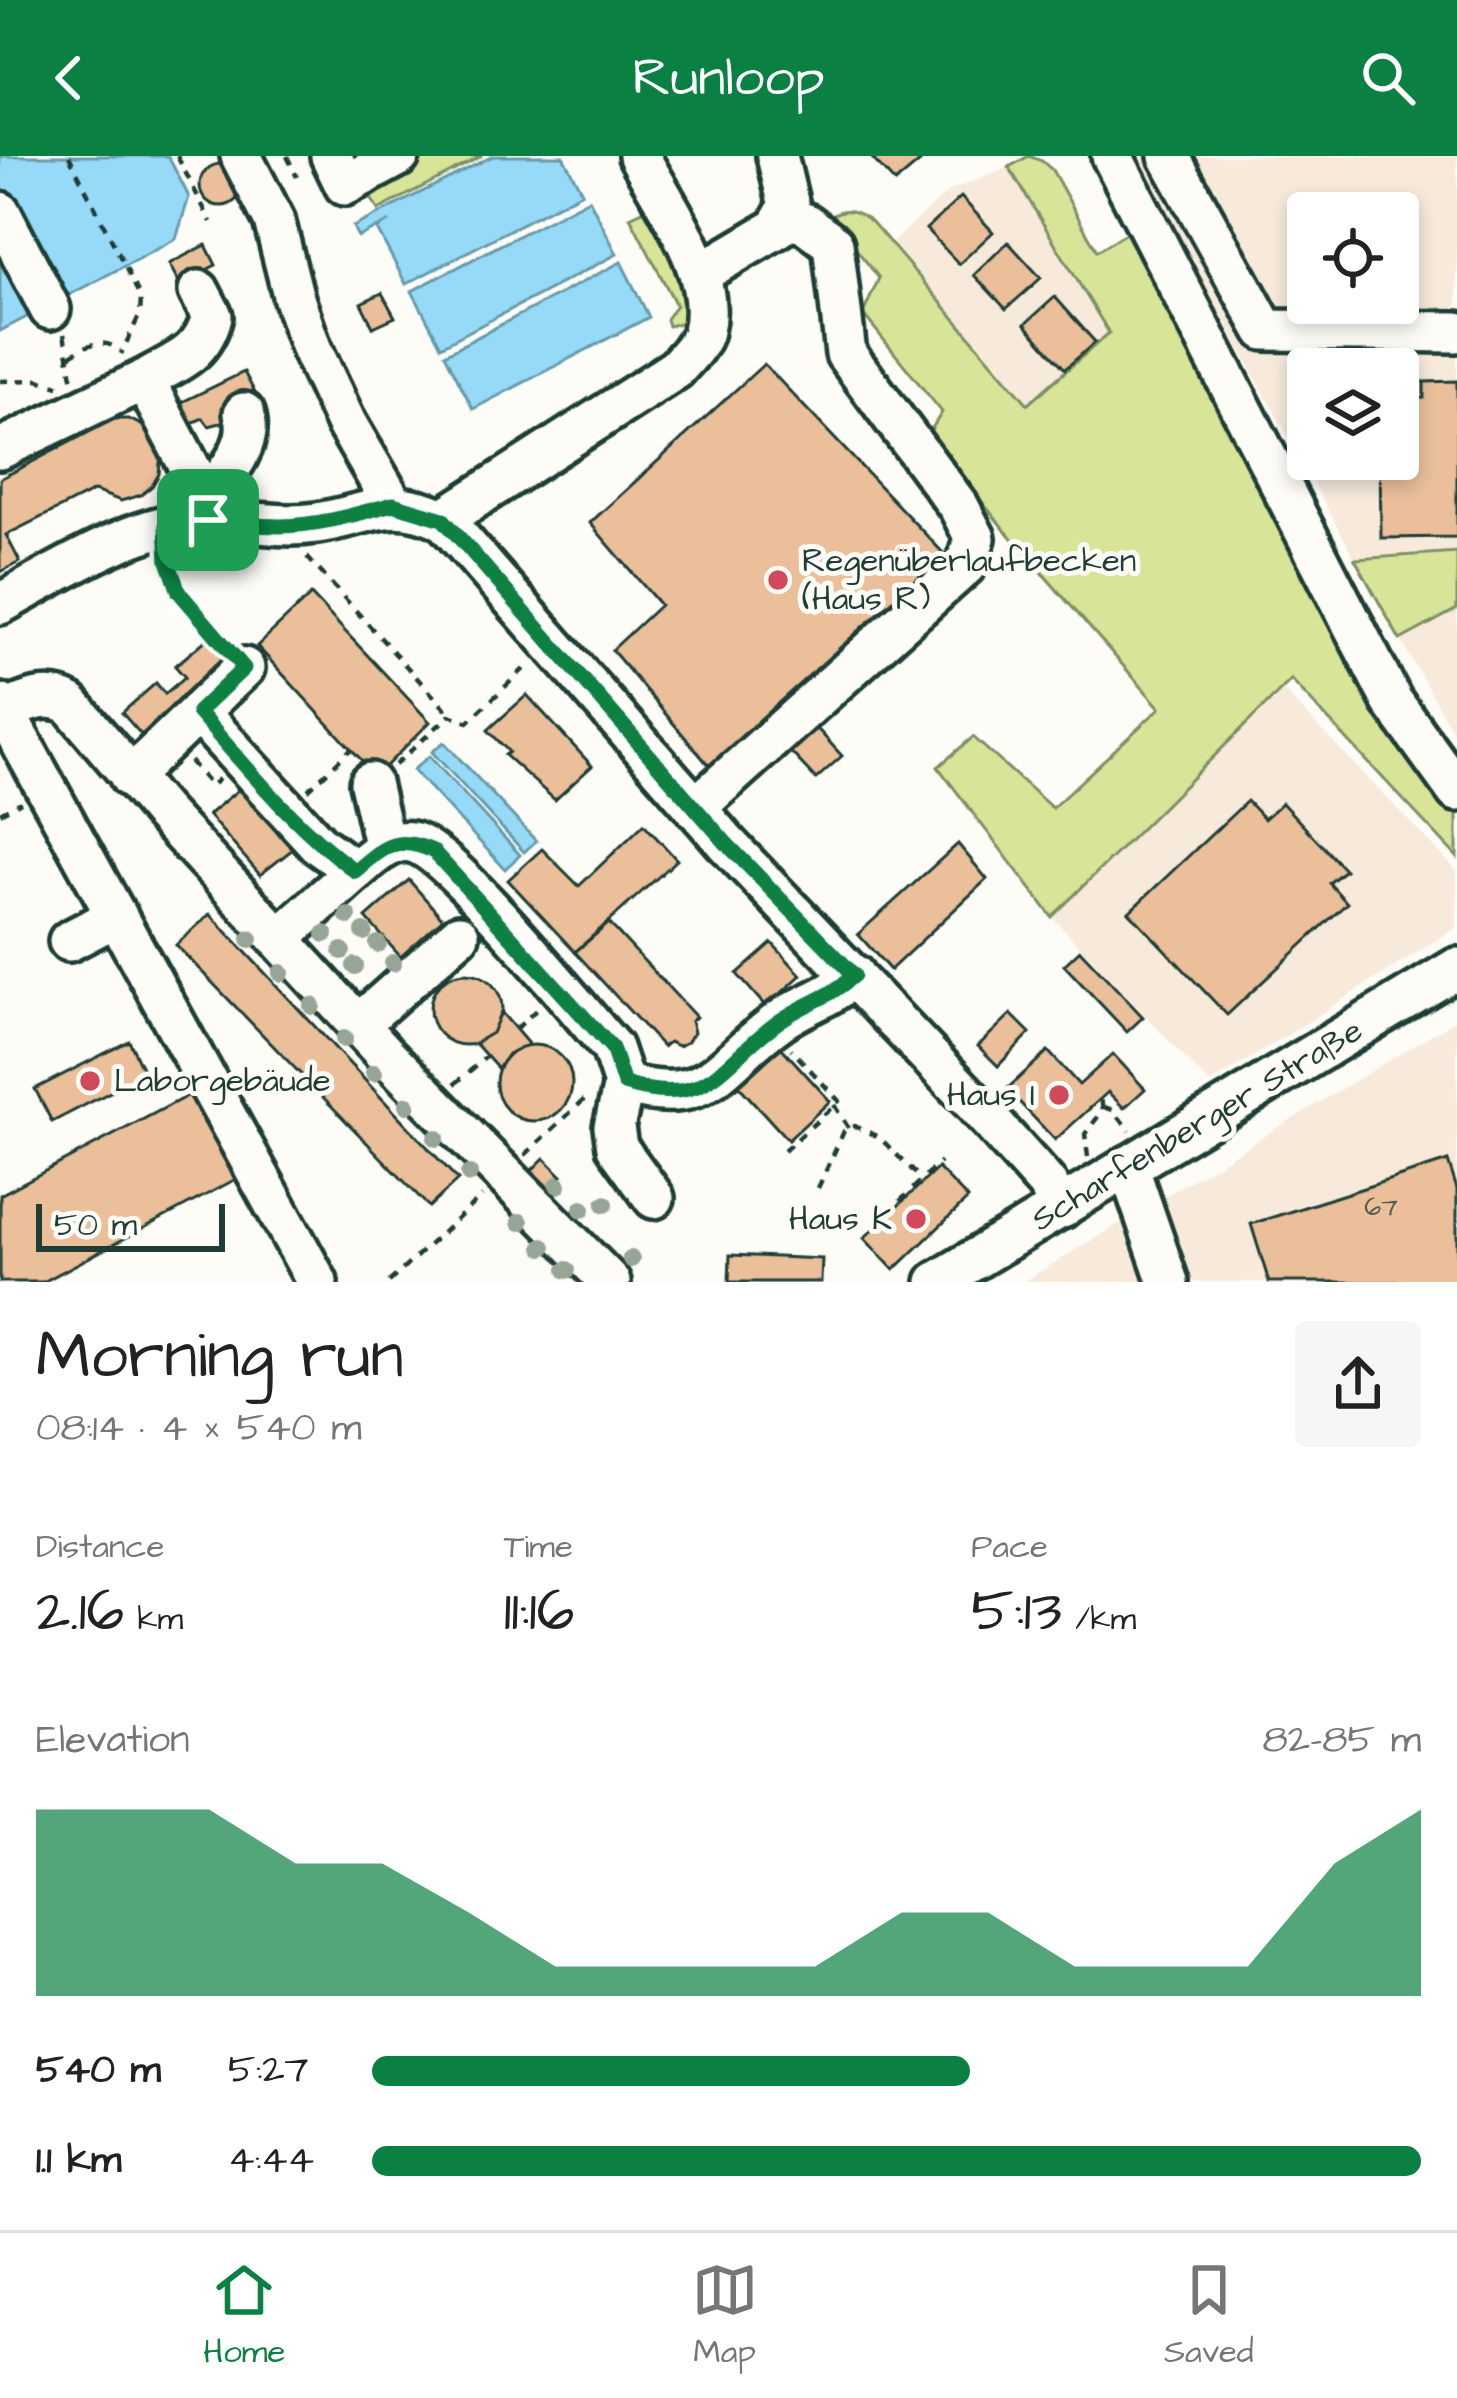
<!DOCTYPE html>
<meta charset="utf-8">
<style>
body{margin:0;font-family:"Architects Daughter",sans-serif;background:#f6f6f6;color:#222;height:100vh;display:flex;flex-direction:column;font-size:45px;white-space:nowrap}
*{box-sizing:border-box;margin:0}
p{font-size:39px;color:#767676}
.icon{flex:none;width:66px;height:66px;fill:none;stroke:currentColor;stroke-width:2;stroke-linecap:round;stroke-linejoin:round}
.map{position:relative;height:1126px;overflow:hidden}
.side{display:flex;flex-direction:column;background:#fff;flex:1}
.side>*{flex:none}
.tools{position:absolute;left:1287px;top:36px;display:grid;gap:24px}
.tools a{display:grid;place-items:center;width:132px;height:132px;border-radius:12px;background:#fff;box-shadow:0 6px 18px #0003;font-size:60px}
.scale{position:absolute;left:36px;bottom:30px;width:189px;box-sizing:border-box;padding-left:12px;border:6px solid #1f3d34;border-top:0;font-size:33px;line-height:42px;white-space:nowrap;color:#1f3d34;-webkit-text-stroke:9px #fdfcf7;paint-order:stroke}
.pin{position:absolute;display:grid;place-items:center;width:102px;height:102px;color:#fff;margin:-51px;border-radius:24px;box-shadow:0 6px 18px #0006}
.round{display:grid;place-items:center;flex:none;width:126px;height:126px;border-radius:12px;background:#f6f6f6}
.headline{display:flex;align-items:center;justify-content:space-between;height:204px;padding:0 36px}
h1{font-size:66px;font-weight:600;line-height:90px}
.stats{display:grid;grid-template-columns:repeat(3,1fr);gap:18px;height:204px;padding:12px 36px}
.stats div{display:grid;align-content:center}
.stats b{font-size:60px;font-weight:600}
.stats small{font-size:33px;font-weight:400}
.stats p{font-size:33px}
.chart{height:336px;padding:24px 36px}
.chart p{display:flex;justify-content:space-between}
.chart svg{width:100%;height:216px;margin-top:12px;fill:#0b8043;opacity:.7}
ul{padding:0 36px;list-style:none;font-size:39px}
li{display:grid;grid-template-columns:192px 144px 1fr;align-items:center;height:90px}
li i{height:30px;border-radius:15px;background:#0b8043}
header{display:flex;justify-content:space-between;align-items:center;height:156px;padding:0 36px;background:#0b8043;color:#fff;font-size:54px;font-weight:600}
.menu{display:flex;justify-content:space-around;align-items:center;height:168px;border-top:3px solid #e0e0e0;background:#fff;font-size:33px;color:#767676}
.menu a{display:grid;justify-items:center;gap:6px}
.menu .active{color:#0b8043}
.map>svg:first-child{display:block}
.built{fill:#f7eadb;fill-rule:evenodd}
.green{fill:#d8e497;stroke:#7c9066;stroke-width:3}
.water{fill:#96daf8;stroke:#669baa;stroke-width:3}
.building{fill:#eabf9a;stroke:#1f3d34;stroke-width:3}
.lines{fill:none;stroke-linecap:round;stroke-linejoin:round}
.minor-casing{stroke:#1f3d34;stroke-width:48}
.path{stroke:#1f3d34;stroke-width:4.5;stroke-dasharray:9 9;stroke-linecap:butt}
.minor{stroke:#fdfcf7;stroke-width:39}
.tree{fill:#97a597}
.route-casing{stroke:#fff;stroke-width:24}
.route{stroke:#0b8043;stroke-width:15}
.poi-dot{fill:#d1495b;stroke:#fdfcf7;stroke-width:4.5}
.labels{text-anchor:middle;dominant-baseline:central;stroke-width:10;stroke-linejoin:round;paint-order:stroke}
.number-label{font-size:27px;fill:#525e4e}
.poi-label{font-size:33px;fill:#1f3d34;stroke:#fdfcf7;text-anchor:start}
.street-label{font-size:33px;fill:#1f3d34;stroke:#fdfcf7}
</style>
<header><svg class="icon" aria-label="back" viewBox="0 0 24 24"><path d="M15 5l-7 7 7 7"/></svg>Runloop<svg class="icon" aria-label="search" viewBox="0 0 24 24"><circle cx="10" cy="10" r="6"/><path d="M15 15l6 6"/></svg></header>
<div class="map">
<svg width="1457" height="1126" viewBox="0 0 1457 1126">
<rect width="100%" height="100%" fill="#fdfcf7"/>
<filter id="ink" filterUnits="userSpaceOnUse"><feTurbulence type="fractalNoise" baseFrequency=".00833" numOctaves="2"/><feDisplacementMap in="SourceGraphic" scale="24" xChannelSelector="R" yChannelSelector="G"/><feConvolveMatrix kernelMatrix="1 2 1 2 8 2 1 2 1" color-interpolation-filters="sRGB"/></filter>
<g filter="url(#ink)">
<g class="built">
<path d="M1134 0H1457V583L1375 439ZM1308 57H1398V147H1308ZM1308 213H1398V303H1308Z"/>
<path d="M1009 11 1109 177 1028 248 892 86 949 35Z"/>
<path d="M1282 533 1457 715V771L1210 928 1052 761Z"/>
<path d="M1457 863V1126H1023Z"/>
</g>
<g class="green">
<path d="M414 0H482L378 54 367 35Z"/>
<path d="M1029 0 1042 5 1052 14 1097 95 1129 75 1457 654V701L1291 524 1052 761 938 611 973 581 1052 652 1160 552 1004 373 928 279 942 256 863 158 879 122 830 60C846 50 858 55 872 66L1028 248 1109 177 1009 11Z"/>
<path d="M649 52 694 146 682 167 668 170 666 163 676 149 630 61Z"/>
<path d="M1457 396V453L1400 484 1355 403Z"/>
</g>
<g class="water">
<path d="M0 0H168L189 41 176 83 0 175Z"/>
<path d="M493 0H563L582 36 406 128 377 73 390 65 358 81 353 71Z"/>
<path d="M589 43 617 98 441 190 412 135Z"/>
<path d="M621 106 649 161 473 253 445 198Z"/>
<path d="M444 586 536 685 524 696 432 596Z"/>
<path d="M429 600 520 699 505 713 413 614Z"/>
</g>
<g class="building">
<path d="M870 0H927L895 27Z"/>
<circle cx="221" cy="29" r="21"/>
<path d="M961 41 993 76 959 108 926 73Z"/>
<path d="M1008 86 1041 122 1006 153 974 119Z"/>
<path d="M206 89 216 109 179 127 169 108Z"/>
<path d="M382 137 395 161 373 171 361 147Z"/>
<path d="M1055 141 1095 186 1065 213 1025 168Z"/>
<path d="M764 208 945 399 710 611 612 494 660 449 590 367Z"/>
<path d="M244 216 255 237 233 247 228 265 209 270 203 262 182 271 172 251Z"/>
<path d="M1457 225V381L1381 382 1380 303H1398V243L1424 242V226Z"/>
<path d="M114 263H129L147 272 161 297 159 318 152 330 141 339 121 345 94 335 6 379 20 406 0 416V323Z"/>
<path d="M311 439 430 566 376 620 257 490Z"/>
<path d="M208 482 235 513 152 591 122 557 156 527 165 538 185 521 175 510Z"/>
<path d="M527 539 592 610 555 644 505 599 509 596 488 574Z"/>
<path d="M812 567 842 600 816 623 786 591Z"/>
<path d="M246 627 298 689 260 719 208 659Z"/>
<path d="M1247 645 1264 663 1282 647 1345 714 1329 727 1347 747 1227 859 1129 756Z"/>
<path d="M644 668 677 704 575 796 508 724 542 693 579 730Z"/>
<path d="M958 688 987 723 890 814 858 778Z"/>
<path d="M409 724 449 770 406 807 366 762Z"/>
<path d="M210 758 458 1024 429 1051 176 789Z"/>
<path d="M609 767 696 861 691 865 694 876 687 886 678 890 669 886 663 891 575 796Z"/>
<path d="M772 787 801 819 766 851 737 818Z"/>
<path d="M1080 794 1143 861 1127 876 1064 809Z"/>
<circle cx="466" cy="853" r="36"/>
<path d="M501 856 529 889 508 898 498 913 475 887 492 877Z"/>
<path d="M1011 858 1030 877 998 910 978 890Z"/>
<path d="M129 885 145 918 52 966 35 933Z"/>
<circle cx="534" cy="927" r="38"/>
<path d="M780 890 830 945 788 984 738 929Z"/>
<path d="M1048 895 1079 929 1113 898 1145 933 1124 952 1108 936 1055 984 1007 933Z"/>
<path d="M191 938 236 1023 43 1126H0V1039Z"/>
<path d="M544 1002 562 1020 544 1037 527 1019Z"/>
<path d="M1448 1005 1457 1033V1126H1269L1251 1068Z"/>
<path d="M938 1012 968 1043 894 1114 864 1082Z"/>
<path d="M730 1099 822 1103 821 1126H729Z"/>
</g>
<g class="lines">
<defs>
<g id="minor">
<path d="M241 0 274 64 294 143 311 192 346 267 393 348"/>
<path d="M331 0 345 29 399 0"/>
<path d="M639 0C665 49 717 118 703 175 700 189 685 202 676 213L443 363 726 687 972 945 1046 1027 1062 1052"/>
<path d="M1112 0 1392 545 1457 635"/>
<path d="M1169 0 1265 174 1457 176"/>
<path d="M0 56 50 153"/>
<path d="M701 117 779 71 789 50 777 0"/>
<path d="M144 224C177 205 202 199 212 160L199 135"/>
<path d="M0 293 144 224 195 321 209 364"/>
<path d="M205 345C223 322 255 288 244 257"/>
<path d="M0 448C63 414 133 367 206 364 243 363 279 373 317 367 371 359 388 338 443 363"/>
<path d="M0 548 317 1126"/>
<path d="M4 556C26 545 48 536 70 548L161 655 386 899 610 1126"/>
<path d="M198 556 319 689 355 715 281 781"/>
<path d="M130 621 244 512"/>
<path d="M370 627 385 692"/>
<path d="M695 652 966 409 975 382 959 351 846 198 833 88 807 68 783 61"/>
<path d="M355 715C370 703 389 682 411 686 448 692 579 855 612 892L624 928 614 971 617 991 654 1042"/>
<path d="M69 785 117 760"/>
<path d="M359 868 459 779"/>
<path d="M624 928C712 954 720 906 781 864 808 845 826 845 854 819"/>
<path d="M1128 1010 1168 1126"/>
<path d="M937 1126 1457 812"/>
</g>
</defs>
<use href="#minor" class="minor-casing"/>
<g class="path">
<path d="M69 0 141 142 140 158 121 198"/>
<path d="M177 0 211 66"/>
<path d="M287 0 297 21"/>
<path d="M64 178 73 226"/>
<path d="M70 200C86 188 103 182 120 194"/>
<path d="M0 225 38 224 59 230"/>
<path d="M168 400 179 436 225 489"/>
<path d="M307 401 449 557"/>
<path d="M190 605 211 630 219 623"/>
<path d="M395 609 450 559 468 566 527 510"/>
<path d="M308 634 351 593"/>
<path d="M0 657 21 646"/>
<path d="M516 873 538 852"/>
<path d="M455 928 487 900"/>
<path d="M834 949 849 973"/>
<path d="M1104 951 1113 954 1130 975"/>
<path d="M784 995 839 945 791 893"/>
<path d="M525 999 587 941"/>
<path d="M1088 1001 1085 978 1103 954 1101 942"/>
<path d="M818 1032 844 975 855 970 879 981 922 1024"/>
<path d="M887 1058 940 1006"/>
<path d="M389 1126 482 1040"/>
</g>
<use href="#minor" class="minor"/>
</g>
<g class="tree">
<circle cx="348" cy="760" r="9"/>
<circle cx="364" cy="776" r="9"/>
<circle cx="325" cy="778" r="9"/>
<circle cx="250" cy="783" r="9"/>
<circle cx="378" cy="788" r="9"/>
<circle cx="342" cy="795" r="9"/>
<circle cx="393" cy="807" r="9"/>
<circle cx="355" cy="810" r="9"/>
<circle cx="281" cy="817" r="9"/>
<circle cx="312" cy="850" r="9"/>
<circle cx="344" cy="883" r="9"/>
<circle cx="374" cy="917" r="9"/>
<circle cx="407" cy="949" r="9"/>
<circle cx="436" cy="982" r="9"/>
<circle cx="469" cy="1018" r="9"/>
<circle cx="558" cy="1029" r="9"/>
<circle cx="605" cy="1048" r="9"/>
<circle cx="582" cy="1053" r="9"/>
<circle cx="520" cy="1066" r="9"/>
<circle cx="543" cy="1091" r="9"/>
<circle cx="631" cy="1103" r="9"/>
<circle cx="567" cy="1114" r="9"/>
</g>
</g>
<g class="lines" filter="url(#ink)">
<defs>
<path id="route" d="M393 348 443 363 726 687 854 819C826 845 808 845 781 864 720 906 711 955 624 928L612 892 433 695C395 678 384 691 355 715 294 670 248 613 198 556L244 512 179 436 168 405 166 369C207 364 240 370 280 370 319 370 356 358 393 348Z"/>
</defs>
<use href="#route" class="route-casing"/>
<use href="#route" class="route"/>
</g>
<g class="poi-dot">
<circle cx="778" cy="424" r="12"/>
<circle cx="90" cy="925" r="12"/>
<circle cx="1059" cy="939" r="12"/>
<circle cx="916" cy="1063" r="12"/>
</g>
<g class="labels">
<g class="number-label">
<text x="1381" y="1051">67</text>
</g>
<g class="poi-label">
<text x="802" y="405">Regenüberlaufbecken<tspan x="802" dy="38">(Haus R)</tspan></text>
<text x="114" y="925">Laborgebäude</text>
<text x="1035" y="939" text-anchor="end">Haus I</text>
<text x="892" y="1063" text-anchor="end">Haus K</text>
</g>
<g class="street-label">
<text transform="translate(1197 969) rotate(-31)">Scharfenberger Straße</text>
</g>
</g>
</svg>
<div class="tools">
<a><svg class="icon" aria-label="locate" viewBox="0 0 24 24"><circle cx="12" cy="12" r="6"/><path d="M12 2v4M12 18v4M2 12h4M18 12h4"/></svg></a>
<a><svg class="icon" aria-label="layers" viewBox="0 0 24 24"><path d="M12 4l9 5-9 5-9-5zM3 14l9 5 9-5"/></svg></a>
</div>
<div class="scale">50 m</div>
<div class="pin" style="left:208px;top:364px;background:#1e9e55"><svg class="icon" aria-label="arrive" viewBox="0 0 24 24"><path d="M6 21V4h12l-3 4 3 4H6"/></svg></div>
</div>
<section class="side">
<div class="headline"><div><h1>Morning run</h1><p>08:14 · 4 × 540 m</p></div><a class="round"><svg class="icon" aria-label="share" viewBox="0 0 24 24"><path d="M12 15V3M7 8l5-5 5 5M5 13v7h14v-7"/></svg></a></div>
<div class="stats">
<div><p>Distance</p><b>2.16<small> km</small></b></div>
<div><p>Time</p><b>11:16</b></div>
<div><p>Pace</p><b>5:13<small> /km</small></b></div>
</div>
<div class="chart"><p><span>Elevation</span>82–85 m</p>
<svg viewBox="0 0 160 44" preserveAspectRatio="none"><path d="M0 44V6L10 6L20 6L30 17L40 17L50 27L60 38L70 38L80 38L90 38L100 27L110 27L120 38L130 38L140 38L150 17L160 6V44z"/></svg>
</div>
<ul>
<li><b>540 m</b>5:27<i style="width:57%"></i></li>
<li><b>1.1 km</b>4:44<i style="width:100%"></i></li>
</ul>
</section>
<nav class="menu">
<a class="active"><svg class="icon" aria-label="home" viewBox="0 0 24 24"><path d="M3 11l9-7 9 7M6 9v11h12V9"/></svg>Home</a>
<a><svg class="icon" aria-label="map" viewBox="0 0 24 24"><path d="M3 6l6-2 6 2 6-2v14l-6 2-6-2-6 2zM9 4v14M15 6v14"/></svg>Map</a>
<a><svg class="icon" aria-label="saved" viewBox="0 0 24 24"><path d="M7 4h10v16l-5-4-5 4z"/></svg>Saved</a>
</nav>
